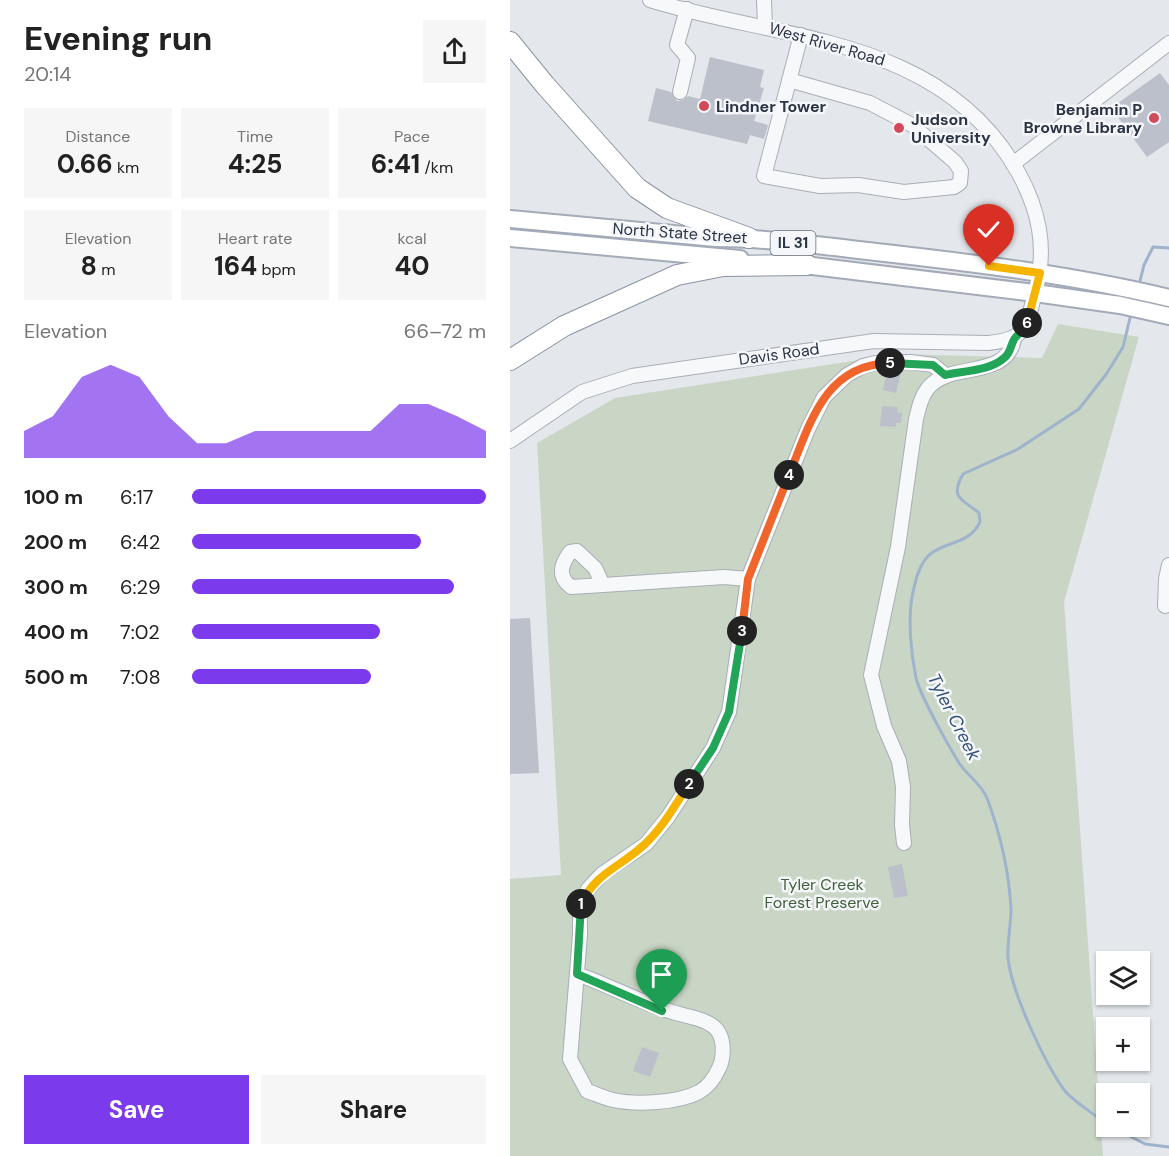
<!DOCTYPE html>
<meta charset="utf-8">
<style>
body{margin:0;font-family:"DM Sans",sans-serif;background:#f6f6f6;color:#222;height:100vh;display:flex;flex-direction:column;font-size:22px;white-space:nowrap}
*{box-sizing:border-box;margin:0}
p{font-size:20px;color:#767676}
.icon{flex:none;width:33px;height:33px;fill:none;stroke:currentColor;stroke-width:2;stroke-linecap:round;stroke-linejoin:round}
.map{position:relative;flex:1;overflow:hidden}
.drawer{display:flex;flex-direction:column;background:#fff;width:510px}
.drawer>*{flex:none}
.tools{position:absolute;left:586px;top:951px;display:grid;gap:12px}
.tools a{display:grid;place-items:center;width:54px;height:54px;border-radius:0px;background:#fff;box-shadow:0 2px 4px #0004;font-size:30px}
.pin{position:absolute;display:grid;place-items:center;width:51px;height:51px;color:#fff;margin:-62px -26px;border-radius:50% 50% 50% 0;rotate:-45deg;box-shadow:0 0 6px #0007}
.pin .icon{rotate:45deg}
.km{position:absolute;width:30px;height:30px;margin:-15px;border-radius:50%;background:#222;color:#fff;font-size:16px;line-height:30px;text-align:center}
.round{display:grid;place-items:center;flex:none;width:63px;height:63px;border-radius:0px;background:#f6f6f6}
.head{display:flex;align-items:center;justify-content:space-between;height:102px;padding:0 24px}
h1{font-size:33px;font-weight:700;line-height:45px}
.metrics{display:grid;grid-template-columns:repeat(3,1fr);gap:9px;height:102px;padding:6px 24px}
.metrics div{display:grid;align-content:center;border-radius:0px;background:#f6f6f6;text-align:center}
.metrics b{font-size:26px;font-weight:700}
.metrics small{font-size:16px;font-weight:400}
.metrics p{font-size:16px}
.chart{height:168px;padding:12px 24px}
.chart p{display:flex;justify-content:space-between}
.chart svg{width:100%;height:108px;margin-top:6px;fill:#7c3aed;opacity:.7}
.button{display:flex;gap:12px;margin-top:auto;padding:12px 24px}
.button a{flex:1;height:69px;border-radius:0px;background:#7c3aed;color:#fff;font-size:24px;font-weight:700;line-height:69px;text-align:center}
.button a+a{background:#f6f6f6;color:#222}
ul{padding:0 24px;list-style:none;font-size:20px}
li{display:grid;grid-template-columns:96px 72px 1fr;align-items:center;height:45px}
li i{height:15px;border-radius:8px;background:#7c3aed}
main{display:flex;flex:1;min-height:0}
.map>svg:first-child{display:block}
.green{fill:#c9d6c5}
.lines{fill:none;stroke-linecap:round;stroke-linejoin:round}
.stream{stroke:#9fb4cc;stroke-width:3}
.building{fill:#bbc0ca}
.minor-casing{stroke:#a9aeb7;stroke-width:16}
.major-casing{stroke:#a3abb8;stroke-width:20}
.highway-casing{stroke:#8b94a3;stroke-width:22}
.minor{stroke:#f7f8fa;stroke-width:14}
.major{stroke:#fff;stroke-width:16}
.highway{stroke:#fff;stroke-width:20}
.split-1-casing{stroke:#fff;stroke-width:12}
.split-2-casing{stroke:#fff;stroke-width:12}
.split-3-casing{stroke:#fff;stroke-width:12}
.split-4-casing{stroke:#fff;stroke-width:12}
.split-5-casing{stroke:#fff;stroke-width:12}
.split-6-casing{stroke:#fff;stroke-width:12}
.split-7-casing{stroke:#fff;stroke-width:12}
.split-1{stroke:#22a559;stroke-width:8}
.split-2{stroke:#f5b400;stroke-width:8}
.split-3{stroke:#22a559;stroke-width:8}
.split-4{stroke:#f0652b;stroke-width:8}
.split-5{stroke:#f0652b;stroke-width:8}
.split-6{stroke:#22a559;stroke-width:8}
.split-7{stroke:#f5b400;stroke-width:8}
.poi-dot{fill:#d1495b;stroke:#f4f6f9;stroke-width:2}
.labels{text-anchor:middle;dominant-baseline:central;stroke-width:5;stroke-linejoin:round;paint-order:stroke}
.shield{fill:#f4f6f9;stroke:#676e7b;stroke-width:1.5}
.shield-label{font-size:15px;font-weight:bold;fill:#2b3445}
.street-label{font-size:16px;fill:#2b3445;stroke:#f4f6f9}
.poi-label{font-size:16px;font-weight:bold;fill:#2b3445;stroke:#f4f6f9;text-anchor:start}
.park-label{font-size:16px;fill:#3f6138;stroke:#f4f6f9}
.water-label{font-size:18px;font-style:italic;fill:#34527a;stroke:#f4f6f9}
</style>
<main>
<section class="drawer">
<div class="head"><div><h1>Evening run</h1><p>20:14</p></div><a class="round"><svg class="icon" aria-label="share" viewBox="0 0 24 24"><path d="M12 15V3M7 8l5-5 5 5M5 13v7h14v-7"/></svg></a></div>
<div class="metrics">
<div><p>Distance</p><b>0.66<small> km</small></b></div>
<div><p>Time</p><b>4:25</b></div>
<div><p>Pace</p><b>6:41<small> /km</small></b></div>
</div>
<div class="metrics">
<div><p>Elevation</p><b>8<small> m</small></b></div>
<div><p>Heart rate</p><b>164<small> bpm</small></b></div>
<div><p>kcal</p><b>40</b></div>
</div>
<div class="chart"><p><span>Elevation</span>66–72 m</p>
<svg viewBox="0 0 160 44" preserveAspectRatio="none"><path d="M0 44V33L10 27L20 11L30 6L40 11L50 27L60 38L70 38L80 33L90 33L100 33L110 33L120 33L130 22L140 22L150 27L160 33V44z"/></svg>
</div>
<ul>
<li><b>100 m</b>6:17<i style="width:100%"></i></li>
<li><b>200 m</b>6:42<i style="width:78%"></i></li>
<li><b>300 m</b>6:29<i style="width:89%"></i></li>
<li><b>400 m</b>7:02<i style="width:64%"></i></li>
<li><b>500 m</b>7:08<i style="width:61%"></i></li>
</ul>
<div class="button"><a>Save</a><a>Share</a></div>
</section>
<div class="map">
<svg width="659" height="1156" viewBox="0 0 659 1156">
<rect width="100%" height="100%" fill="#e4e7ec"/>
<path class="green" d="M548 324 629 337 554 602 593 1156H0V879L51 875 27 443 105 398 387 354 532 358Z"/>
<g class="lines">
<g class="stream">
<path d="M629 285 634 265 643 247 659 248"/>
<path d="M597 1125C586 1115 563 1101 555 1091 535 1064 501 991 498 958 497 942 501 925 501 909 499 871 490 833 477 798 472 785 457 775 449 763 438 745 411 697 406 678 401 654 398 621 402 597 405 582 409 561 423 552 440 541 460 543 470 522L469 513C453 499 439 499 453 474L508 449 569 409 597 373 613 347 621 314"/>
<path d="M600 1126 635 1144 659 1147"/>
</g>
</g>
<g class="building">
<path d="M200 57 254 70 250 87 254 88 244 121 258 125 254 139 240 135 237 144 138 121 146 88 161 92 167 101 173 100 178 96 190 99Z"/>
<path d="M650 73 659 85V142L637 157 601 108Z"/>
<path d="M377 372H391L386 393 373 390Z"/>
<path d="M372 406 388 407 387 412 392 413 391 423H386V427L370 426Z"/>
<path d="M20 618 29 773 0 774V619Z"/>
<path d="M392 864 398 896 384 898 378 867Z"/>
<path d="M132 1047 149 1053 140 1077 123 1071Z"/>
</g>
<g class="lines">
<defs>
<g id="minor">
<path d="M254 0 255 26"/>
<path d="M279 80 360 103 402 125 445 162 451 171 450 183 444 187 394 192 348 185 310 186 254 176 291 35"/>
<path d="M170 92 178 58 167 45 177 9"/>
<path d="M503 164 659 43"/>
<path d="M0 441 72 392 122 376 364 341 478 343C520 339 516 325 526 289 537 247 529 210 508 172 431 35 271 41 140 0"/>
<path d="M93 585 61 587C47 576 51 565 60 552L67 551 85 568 93 585 214 577 238 579"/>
<path d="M655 606 656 579 659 565"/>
<path d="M394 843 392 825 393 787 389 761 374 726 361 675 388 547 406 419C409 407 411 397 418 388 440 361 497 380 504 339"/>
<path d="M67 974C104 987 138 1007 177 1016 188 1019 203 1022 209 1033 214 1042 214 1058 209 1068 205 1077 198 1087 189 1092 168 1103 126 1105 103 1100 95 1098 86 1094 77 1091L60 1059 70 935V908L78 889 92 874 136 844 158 817 203 748 219 712 238 579 298 429 314 397 337 375 353 366 365 363 401 362 423 365 435 375"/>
</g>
<g id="major">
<path d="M0 219 206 238C260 238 313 246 366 252 464 263 563 275 659 298"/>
<path d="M0 238 230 259"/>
<path d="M286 264 525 293 610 305 659 316"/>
</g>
<g id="highway">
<path d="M0 42 35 85 127 188 157 208 239 238"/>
<path d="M0 360 54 326 167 275 213 266 297 265"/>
</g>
</defs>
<use href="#minor" class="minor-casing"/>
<use href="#major" class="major-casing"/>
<use href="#highway" class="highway-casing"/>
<use href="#minor" class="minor"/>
<use href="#major" class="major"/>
<use href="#highway" class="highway"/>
</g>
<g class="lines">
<defs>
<path id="split-1" d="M71 904 67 974 152 1011"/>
<path id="split-2" d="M71 904C86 872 111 867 135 844 153 827 166 804 179 784"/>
<path id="split-3" d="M179 784 203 748 219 712 232 631"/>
<path id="split-4" d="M232 631 238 579 279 475"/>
<path id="split-5" d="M279 475C300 424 314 365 380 363"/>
<path id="split-6" d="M380 363 423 365 435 375C452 371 480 371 494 358 502 352 500 344 505 338 510 333 513 329 517 323"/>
<path id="split-7" d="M479 266 530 273 517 323"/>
</defs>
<use href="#split-1" class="split-1-casing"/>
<use href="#split-2" class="split-2-casing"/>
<use href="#split-3" class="split-3-casing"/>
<use href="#split-4" class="split-4-casing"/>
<use href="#split-5" class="split-5-casing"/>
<use href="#split-6" class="split-6-casing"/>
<use href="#split-7" class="split-7-casing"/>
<use href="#split-1" class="split-1"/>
<use href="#split-2" class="split-2"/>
<use href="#split-3" class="split-3"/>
<use href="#split-4" class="split-4"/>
<use href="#split-5" class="split-5"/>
<use href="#split-6" class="split-6"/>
<use href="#split-7" class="split-7"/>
</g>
<g class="poi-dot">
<circle cx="194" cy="106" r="6"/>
<circle cx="644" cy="118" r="6"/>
<circle cx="389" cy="128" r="6"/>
</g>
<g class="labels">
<rect class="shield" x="260.5" y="231" width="45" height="24" rx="4.5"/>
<g class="shield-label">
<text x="283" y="243">IL 31</text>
</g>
<g class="street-label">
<text transform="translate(317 44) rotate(16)">West River Road</text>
<text transform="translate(170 233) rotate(4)">North State Street</text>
<text transform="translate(269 354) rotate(-8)">Davis Road</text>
</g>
<g class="poi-label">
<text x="206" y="106">Lindner Tower</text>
<text x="632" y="109" text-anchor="end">Benjamin P<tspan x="632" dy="18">Browne Library</tspan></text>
<text x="401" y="119">Judson<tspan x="401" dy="18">University</tspan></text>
</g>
<g class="park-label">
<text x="312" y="884">Tyler Creek<tspan x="312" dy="18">Forest Preserve</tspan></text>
</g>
<g class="water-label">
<text transform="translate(444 717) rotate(63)">Tyler Creek</text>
</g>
</g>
</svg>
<div class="tools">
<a><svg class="icon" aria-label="layers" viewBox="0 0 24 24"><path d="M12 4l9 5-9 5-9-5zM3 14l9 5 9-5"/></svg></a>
<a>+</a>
<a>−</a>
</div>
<div class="pin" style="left:152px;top:1011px;background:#1e9e55"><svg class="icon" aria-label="arrive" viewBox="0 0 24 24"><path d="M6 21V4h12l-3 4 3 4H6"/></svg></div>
<div class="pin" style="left:479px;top:266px;background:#d93025"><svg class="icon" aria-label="check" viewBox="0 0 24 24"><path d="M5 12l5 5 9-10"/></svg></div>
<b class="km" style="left:71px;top:904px">1</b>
<b class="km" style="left:179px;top:784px">2</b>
<b class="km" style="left:232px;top:631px">3</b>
<b class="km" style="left:279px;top:475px">4</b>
<b class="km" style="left:380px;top:363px">5</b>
<b class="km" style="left:517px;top:323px">6</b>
</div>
</main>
